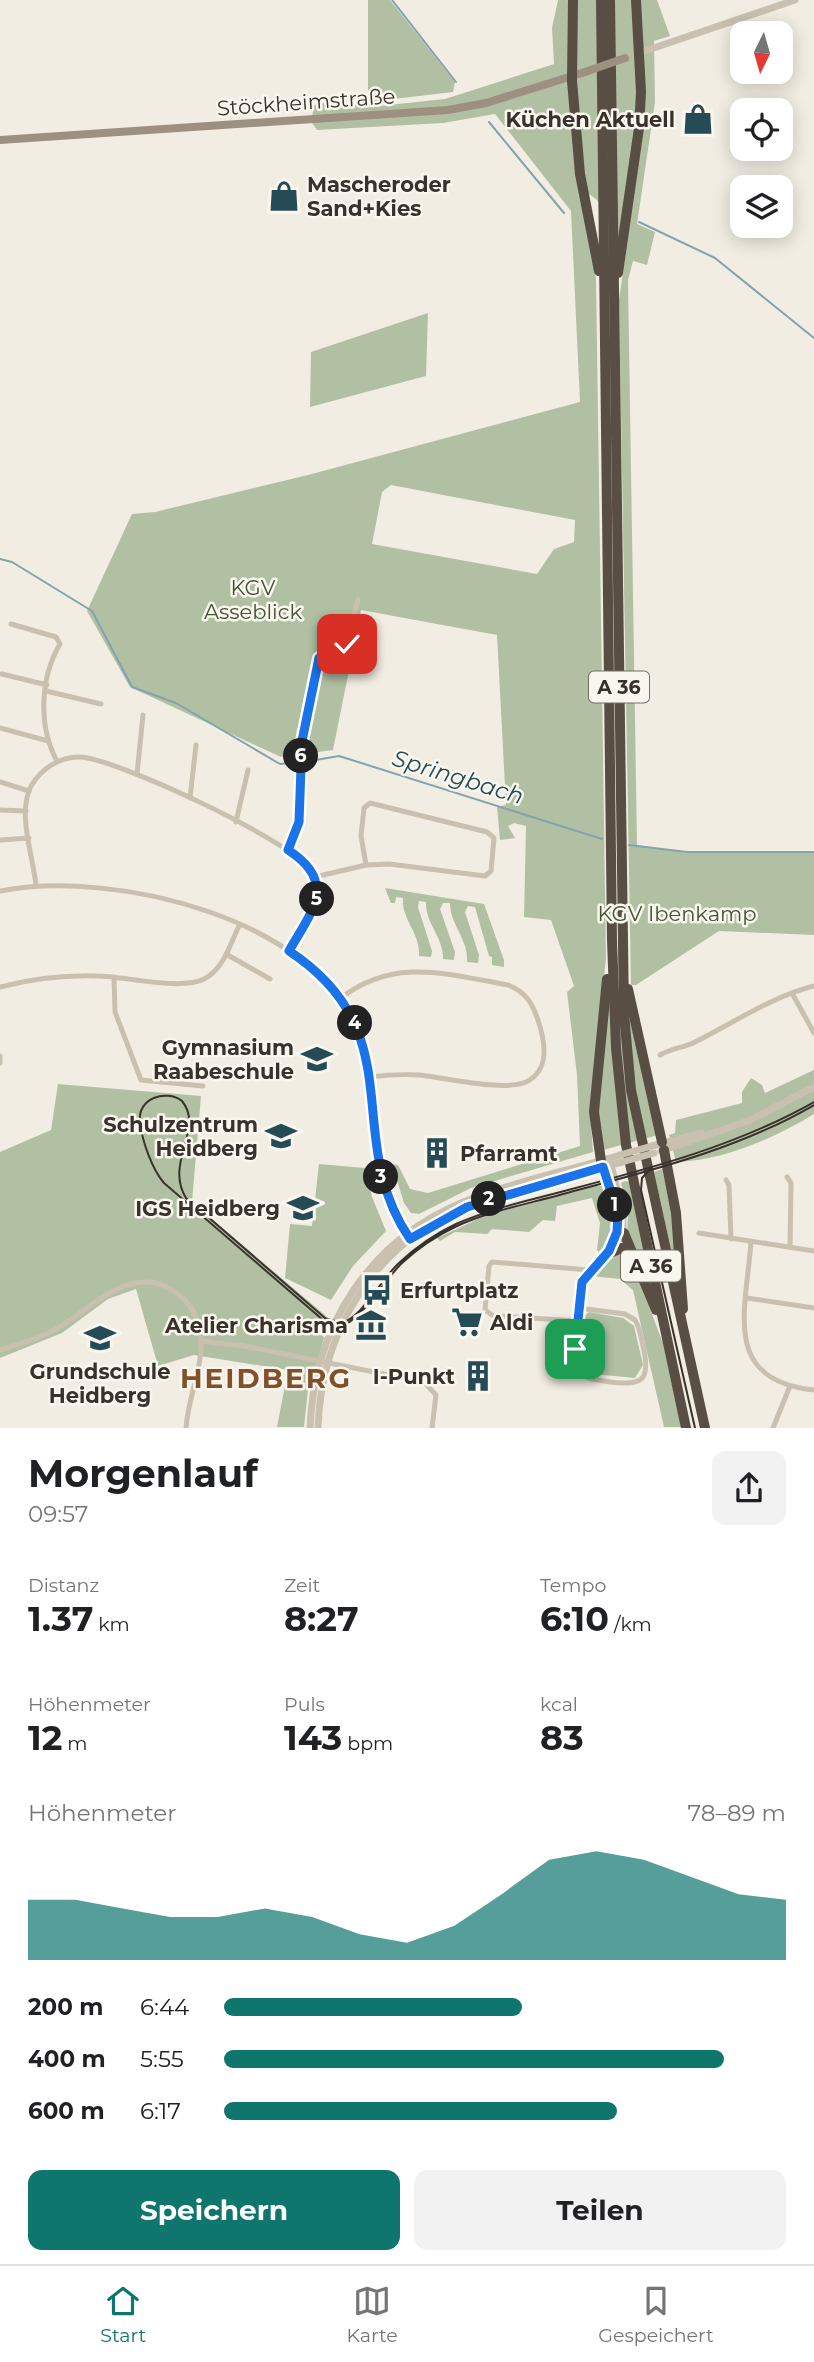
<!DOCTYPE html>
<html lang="de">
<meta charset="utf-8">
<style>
body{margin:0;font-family:Montserrat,sans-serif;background:#f2f2f2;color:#202124;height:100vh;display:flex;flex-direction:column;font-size:26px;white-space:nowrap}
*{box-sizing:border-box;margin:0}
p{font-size:23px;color:#757577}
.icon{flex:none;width:38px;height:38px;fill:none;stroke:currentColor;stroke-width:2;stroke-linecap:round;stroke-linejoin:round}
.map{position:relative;height:1428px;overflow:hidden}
.drawer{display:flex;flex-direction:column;background:#fff;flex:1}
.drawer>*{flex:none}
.needle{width:46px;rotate:185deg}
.fabs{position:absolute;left:730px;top:21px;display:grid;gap:14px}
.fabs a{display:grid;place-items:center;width:63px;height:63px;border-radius:14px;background:#fff;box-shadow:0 4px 18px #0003;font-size:35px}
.pin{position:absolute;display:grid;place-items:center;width:60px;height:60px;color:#fff;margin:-30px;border-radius:14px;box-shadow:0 4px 10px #0006}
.km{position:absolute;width:35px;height:35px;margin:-18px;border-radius:50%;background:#222;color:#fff;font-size:19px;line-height:35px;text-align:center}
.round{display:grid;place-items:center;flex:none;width:74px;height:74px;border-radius:14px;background:#f2f2f2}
.overview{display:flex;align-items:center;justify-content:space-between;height:119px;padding:0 28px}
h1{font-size:38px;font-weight:700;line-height:52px}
.stats{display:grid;grid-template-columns:repeat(3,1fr);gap:10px;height:119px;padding:7px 28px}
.stats div{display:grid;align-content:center}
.stats b{font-size:35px;font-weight:700}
.stats small{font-size:19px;font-weight:400}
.stats p{font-size:19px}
.chart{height:196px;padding:14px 28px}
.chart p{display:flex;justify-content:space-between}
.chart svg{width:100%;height:126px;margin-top:7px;fill:#0f766e;opacity:.7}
.primary-button{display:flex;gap:14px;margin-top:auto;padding:14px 28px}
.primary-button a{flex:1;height:80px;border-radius:14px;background:#0f766e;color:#fff;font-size:28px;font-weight:700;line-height:80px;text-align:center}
.primary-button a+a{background:#f2f2f2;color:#202124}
ul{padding:0 28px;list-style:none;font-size:23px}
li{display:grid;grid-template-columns:112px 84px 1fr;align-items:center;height:52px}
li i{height:18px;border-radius:9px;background:#0f766e}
.tabs{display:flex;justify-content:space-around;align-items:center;height:98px;border-top:2px solid #e0e0e0;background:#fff;font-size:19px;color:#757577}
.tabs a{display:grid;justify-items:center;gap:4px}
.tabs .current{color:#0f766e}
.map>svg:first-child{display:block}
.green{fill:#b1c0a3;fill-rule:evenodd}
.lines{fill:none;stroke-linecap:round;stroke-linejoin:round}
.stream{stroke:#83a3ad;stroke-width:2}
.minor{stroke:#c9c0af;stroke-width:5}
.tertiary{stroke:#c9c0af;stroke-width:7}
.secondary{stroke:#9d9080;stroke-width:8}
.motorway{stroke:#594e44;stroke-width:10}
.tram{stroke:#39322c;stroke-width:2}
.tertiary-bridge{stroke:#c9c0af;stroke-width:7}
.secondary-bridge{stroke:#9d9080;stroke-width:8}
.route-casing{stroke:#fff;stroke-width:14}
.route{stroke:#1a73e8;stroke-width:9}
.labels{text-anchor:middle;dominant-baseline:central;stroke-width:5;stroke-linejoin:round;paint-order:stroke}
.shield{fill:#f9f6ee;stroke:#736d66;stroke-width:2}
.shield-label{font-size:19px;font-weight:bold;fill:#39322c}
.street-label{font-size:21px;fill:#39322c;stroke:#f9f6ee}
.poi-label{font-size:21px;font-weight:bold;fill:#39322c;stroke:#f9f6ee;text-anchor:end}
.park-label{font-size:21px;fill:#425532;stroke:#f9f6ee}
.water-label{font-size:23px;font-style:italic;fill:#254b57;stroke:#f9f6ee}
.district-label{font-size:28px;font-weight:bold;letter-spacing:2px;fill:#81502c;stroke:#f9f6ee}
</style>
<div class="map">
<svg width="814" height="1428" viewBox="0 0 814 1428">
<rect width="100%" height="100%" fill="#f2ede2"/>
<g class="green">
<path d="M368 0H390L455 82 453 92 368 102Z"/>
<path d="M558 0H657L670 36 654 41 655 102 637 224 655 232 647 265 633 261 628 280 637 845 688 853H814V935L719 931 636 985H631L619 300 626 251 597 200 580 187 596 279 606 958 590 1111 593 1152 471 1188 419 1214 411 1213 404 1203 392 1164 398 1165 410 1189 428 1193 580 1146 577 1075 567 992 574 986 551 920 524 917 526 826 514 823 508 826 515 838 500 840 497 807 506 805 497 635 361 610 333 750 281 757 130 687 87 611 132 514 155 512 308 475 580 402 571 211 495 114 443 123 317 130 312 123 313 106 321 103 379 106 445 99 554 64 552 28ZM391 485 575 520 574 542 554 549 537 574 372 544 382 492Z"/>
<path d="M428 313 426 376 310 407 311 352Z"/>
<path d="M385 888 484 904 504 960V967L492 965V957L489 956 475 907 468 906 465 912 479 955 478 963 467 962C469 940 450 925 450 903H443L440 909 455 952 454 960 443 959C444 938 425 923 426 902L419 901 418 907 432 951 431 957 419 956C421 934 401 919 403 898L396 897 395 903H391Z"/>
<path d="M609 982 628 1007 658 1135 603 1150 597 1108Z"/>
<path d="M814 1070V1114C775 1138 722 1161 676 1162L669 1135 675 1133 676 1120 742 1103V1092L751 1078 762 1085 765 1093Z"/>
<path d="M58 1084 201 1096 192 1202 326 1316 320 1331 324 1338 311 1386 308 1389 304 1427H277L288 1370 194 1355 158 1366 136 1289 108 1299 62 1333 0 1358V1152L51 1130Z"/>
<path d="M319 1164 365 1168 372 1197 386 1231 353 1266 331 1300 285 1278 290 1224 312 1226Z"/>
<path d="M665 1168 675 1217 676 1272 654 1172Z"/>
<path d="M625 1181 629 1182 650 1279 647 1280 627 1234 628 1214 621 1183Z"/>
<path d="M595 1186H603C610 1208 622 1236 600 1253L597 1250 600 1223 592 1198 557 1206 555 1221 543 1220 529 1232 492 1229 487 1234 455 1232 440 1241 437 1238 491 1213Z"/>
<path d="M621 1251 631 1260 663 1343 681 1427H664L633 1290 620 1279 591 1276Z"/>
<path d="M589 1312 623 1318 634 1326 643 1365 635 1378 593 1374 582 1368 579 1350 582 1318Z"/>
</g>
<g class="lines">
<g class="stream">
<path d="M392 0 456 82"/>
<path d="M489 122 564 213"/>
<path d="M639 222 715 258 814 338"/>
<path d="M0 559 12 562 92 611 132 687 176 703 280 764 297 762"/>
<path d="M304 762 339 756 602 839"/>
<path d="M629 845 687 852H814"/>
</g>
<g class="minor">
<path d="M11 624 56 637 60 644C40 678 38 726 57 761"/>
<path d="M2 674 47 685"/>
<path d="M46 691 101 704"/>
<path d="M0 728 48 741"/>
<path d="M137 774 143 715"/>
<path d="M0 782 29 791"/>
<path d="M190 798 196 745"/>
<path d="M0 810 26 811"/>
<path d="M236 822 248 770"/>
<path d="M0 840 29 838"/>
<path d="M288 850 299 822 302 741 319 658 347 644 358 599"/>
<path d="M315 877 366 865 361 836 364 808 370 803 487 832 494 838 491 871 485 876 389 864 366 865"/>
<path d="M36 885C33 856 17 814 31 786 41 769 59 757 79 757 114 757 299 844 313 873 326 901 303 928 289 951"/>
<path d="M0 891C113 869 323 918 363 1042 385 1111 365 1170 408 1236"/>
<path d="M226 954 270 979"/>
<path d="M114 977 115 1012 141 1080 203 1086"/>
<path d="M0 987C31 979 65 975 97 976 124 976 181 991 204 979 224 969 230 944 239 926"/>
<path d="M792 993 814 1033"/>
<path d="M341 998C395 957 446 974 508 985 526 992 532 1003 538 1020 545 1041 551 1070 526 1082 503 1092 444 1077 419 1075 402 1074 386 1075 370 1077"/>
<path d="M660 1055C674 1047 684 1048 695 1042 735 1022 771 997 814 986"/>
<path d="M0 1056V1063"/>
<path d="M787 1177 791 1183 790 1247"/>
<path d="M726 1180 729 1185 731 1239"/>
<path d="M699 1233 814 1251"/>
<path d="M751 1242C746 1311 721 1380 814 1390"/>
<path d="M609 1252 615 1238 618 1221"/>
<path d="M747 1298 814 1308"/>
<path d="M578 1308 625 1314 635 1320C640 1328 641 1337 643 1346 651 1380 643 1386 610 1382 598 1380 587 1380 578 1372L575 1361Z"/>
<path d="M578 1308 584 1277 616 1248 624 1233V1213L612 1165"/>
<path d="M492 1315 485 1310 489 1266 492 1262 589 1270"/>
<path d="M500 1316 577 1321"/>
<path d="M201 1341 244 1346 424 1382 436 1395 432 1428"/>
<path d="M0 1350C17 1345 34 1340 51 1332 90 1312 133 1257 179 1295 192 1306 200 1321 201 1337 203 1368 188 1397 186 1428"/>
<path d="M773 1428 790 1386"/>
</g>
<g class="tertiary">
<path d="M639 53 795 0"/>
<path d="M652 1146 702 1133"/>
<path d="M661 1151 748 1121 814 1087"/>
<path d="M602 1165 624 1233"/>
<path d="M310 1428C314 1327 368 1242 461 1203 512 1182 567 1171 620 1155"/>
<path d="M318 1428C321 1330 375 1243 468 1206 517 1187 571 1176 622 1162"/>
</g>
<path class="secondary" d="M0 140 448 110 486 103 585 72"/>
<g class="motorway">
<path d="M573 0 572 81 580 174 599 271"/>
<path d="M601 0 612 940 616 1048 626 1145 686 1428"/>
<path d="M610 0 624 1014 631 1090 705 1428"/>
<path d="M618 273 639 128 641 92 636 0"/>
<path d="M628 989 662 1142"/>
<path d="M664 1150 676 1213 683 1309"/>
<path d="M601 1161 594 1112 607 979"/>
<path d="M624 1233 656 1310"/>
<path d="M612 1252 622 1248 631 1252"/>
</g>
<g class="tram">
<path d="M814 1102C738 1145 652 1168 568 1190 531 1200 492 1208 456 1224 435 1234 416 1247 399 1263 382 1278 361 1319 341 1323L325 1318 186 1198C164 1162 205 1129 182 1101 166 1089 137 1098 140 1122 142 1141 152 1169 164 1183L323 1320 340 1326C360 1323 385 1279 402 1263 418 1248 436 1236 455 1227 489 1211 527 1204 563 1194 648 1171 737 1150 814 1105"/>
<path d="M651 1168 642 1178 641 1190 695 1428"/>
</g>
<g class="tertiary-bridge">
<path d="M620 1155 652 1146"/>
<path d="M622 1162 654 1153"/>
</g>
<path class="secondary-bridge" d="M585 72 625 58"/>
</g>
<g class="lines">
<defs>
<path id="route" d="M347 644 319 658 302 741 299 822 288 850C338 882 312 911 289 951 415 1034 340 1137 410 1239L467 1207 603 1167 618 1214 617 1232 609 1251 582 1282 575 1349"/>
</defs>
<use href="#route" class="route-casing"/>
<use href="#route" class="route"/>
</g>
<defs>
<symbol id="shop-bare" viewBox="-9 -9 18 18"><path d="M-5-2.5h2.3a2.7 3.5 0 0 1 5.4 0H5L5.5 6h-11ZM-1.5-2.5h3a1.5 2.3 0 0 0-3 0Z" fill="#254b57" stroke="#f9f6ee" stroke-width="2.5" paint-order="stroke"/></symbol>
<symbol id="school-bare" viewBox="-9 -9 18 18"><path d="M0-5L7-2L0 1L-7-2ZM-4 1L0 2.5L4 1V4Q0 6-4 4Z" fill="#254b57" stroke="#f9f6ee" stroke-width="2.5" paint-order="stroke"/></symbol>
<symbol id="building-bare" viewBox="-9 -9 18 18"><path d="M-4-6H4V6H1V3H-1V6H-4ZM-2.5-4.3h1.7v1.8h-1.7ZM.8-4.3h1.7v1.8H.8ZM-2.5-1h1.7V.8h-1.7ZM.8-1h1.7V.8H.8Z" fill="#254b57" stroke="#f9f6ee" stroke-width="2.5" paint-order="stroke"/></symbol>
<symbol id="bus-bare" viewBox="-9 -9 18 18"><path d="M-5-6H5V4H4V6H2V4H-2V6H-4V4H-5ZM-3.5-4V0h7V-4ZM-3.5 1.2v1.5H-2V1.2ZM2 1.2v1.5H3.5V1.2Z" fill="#254b57" stroke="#f9f6ee" stroke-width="2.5" paint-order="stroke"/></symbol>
<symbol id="supermarket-bare" viewBox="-9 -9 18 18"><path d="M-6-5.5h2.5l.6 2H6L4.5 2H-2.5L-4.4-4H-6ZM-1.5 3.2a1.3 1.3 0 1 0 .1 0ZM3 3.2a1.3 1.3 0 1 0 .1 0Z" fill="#254b57" stroke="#f9f6ee" stroke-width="2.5" paint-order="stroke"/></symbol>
<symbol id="museum-bare" viewBox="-9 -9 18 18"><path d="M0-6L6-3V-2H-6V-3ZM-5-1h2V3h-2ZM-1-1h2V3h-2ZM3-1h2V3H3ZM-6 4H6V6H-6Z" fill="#254b57" stroke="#f9f6ee" stroke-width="2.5" paint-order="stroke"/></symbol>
</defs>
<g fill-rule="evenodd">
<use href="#shop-bare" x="676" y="97" width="44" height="44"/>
<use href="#shop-bare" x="262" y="174" width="44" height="44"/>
<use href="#school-bare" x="295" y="1037" width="44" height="44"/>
<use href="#school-bare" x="259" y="1114" width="44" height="44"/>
<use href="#building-bare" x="415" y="1131" width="44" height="44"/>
<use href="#school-bare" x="281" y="1186" width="44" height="44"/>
<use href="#bus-bare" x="355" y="1268" width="44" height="44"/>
<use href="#supermarket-bare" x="445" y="1300" width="44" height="44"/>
<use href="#museum-bare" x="349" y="1303" width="44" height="44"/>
<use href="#school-bare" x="78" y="1316" width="44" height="44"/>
<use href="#building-bare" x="456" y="1354" width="44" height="44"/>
</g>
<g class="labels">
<g class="shield">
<rect x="589" y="671.5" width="60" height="31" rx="5"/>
<rect x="621" y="1250.5" width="60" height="31" rx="5"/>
</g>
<g class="shield-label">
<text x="619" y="687">A 36</text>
<text x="651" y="1266">A 36</text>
</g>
<g class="street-label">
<text transform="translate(306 102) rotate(-4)">Stöckheimstraße</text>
</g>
<g class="poi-label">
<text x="675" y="119">Küchen Aktuell</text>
<text x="307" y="184" text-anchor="start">Mascheroder<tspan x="307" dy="24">Sand+Kies</tspan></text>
<text x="294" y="1047">Gymnasium<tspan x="294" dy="24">Raabeschule</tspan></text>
<text x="258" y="1124">Schulzentrum<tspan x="258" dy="24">Heidberg</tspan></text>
<text x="460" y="1153" text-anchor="start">Pfarramt</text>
<text x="280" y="1208">IGS Heidberg</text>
<text x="400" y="1290" text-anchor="start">Erfurtplatz</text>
<text x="490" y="1322" text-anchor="start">Aldi</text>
<text x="348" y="1325">Atelier Charisma</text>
<text x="100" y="1371" text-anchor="middle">Grundschule<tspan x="100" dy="24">Heidberg</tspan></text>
<text x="455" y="1376">I-Punkt</text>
</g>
<g class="park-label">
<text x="253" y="587">KGV<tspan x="253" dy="24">Asseblick</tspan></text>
<text x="677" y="913">KGV Ibenkamp</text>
</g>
<g class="water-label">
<text transform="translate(458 777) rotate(17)">Springbach</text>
</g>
<g class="district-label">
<text x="266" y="1378">HEIDBERG</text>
</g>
</g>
</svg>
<div class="fabs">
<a><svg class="needle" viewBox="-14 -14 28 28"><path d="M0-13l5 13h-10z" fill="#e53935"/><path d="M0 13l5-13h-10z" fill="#757577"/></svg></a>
<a><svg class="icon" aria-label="locate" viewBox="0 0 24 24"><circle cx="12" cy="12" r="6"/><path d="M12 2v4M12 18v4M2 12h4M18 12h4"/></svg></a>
<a><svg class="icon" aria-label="layers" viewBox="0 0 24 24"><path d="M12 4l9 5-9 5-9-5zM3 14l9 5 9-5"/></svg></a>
</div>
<div class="pin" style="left:575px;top:1349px;background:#1e9e55"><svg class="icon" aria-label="arrive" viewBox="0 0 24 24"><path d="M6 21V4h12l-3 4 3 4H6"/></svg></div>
<div class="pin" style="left:347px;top:644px;background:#d93025"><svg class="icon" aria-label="check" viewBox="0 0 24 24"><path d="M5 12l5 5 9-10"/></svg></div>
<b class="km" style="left:615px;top:1205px">1</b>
<b class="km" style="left:489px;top:1199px">2</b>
<b class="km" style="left:381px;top:1177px">3</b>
<b class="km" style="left:355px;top:1023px">4</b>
<b class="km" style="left:317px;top:899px">5</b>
<b class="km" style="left:301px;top:756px">6</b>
</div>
<section class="drawer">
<div class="overview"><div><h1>Morgenlauf</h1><p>09:57</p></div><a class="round"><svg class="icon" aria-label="share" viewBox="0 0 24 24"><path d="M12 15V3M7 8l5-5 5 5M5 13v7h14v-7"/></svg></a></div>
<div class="stats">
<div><p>Distanz</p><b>1.37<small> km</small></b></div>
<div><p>Zeit</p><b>8:27</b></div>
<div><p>Tempo</p><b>6:10<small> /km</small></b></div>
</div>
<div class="stats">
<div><p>Höhenmeter</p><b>12<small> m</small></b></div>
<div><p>Puls</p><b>143<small> bpm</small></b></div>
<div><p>kcal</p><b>83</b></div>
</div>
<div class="chart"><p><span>Höhenmeter</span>78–89 m</p>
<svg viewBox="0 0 160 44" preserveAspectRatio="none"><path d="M0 44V23L10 23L20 26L30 29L40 29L50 26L60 29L70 35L80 38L90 32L100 21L110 9L120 6L130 9L140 15L150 21L160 23V44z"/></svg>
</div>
<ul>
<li><b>200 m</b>6:44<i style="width:53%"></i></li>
<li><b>400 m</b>5:55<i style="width:89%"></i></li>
<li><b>600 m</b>6:17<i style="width:70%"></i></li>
</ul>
<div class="primary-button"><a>Speichern</a><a>Teilen</a></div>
</section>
<nav class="tabs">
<a class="current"><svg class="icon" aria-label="home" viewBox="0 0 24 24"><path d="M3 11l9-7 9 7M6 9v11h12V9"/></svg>Start</a>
<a><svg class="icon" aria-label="map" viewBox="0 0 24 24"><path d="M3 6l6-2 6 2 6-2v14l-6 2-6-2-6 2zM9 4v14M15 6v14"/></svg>Karte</a>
<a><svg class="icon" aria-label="saved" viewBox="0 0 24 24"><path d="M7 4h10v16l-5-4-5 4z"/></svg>Gespeichert</a>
</nav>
